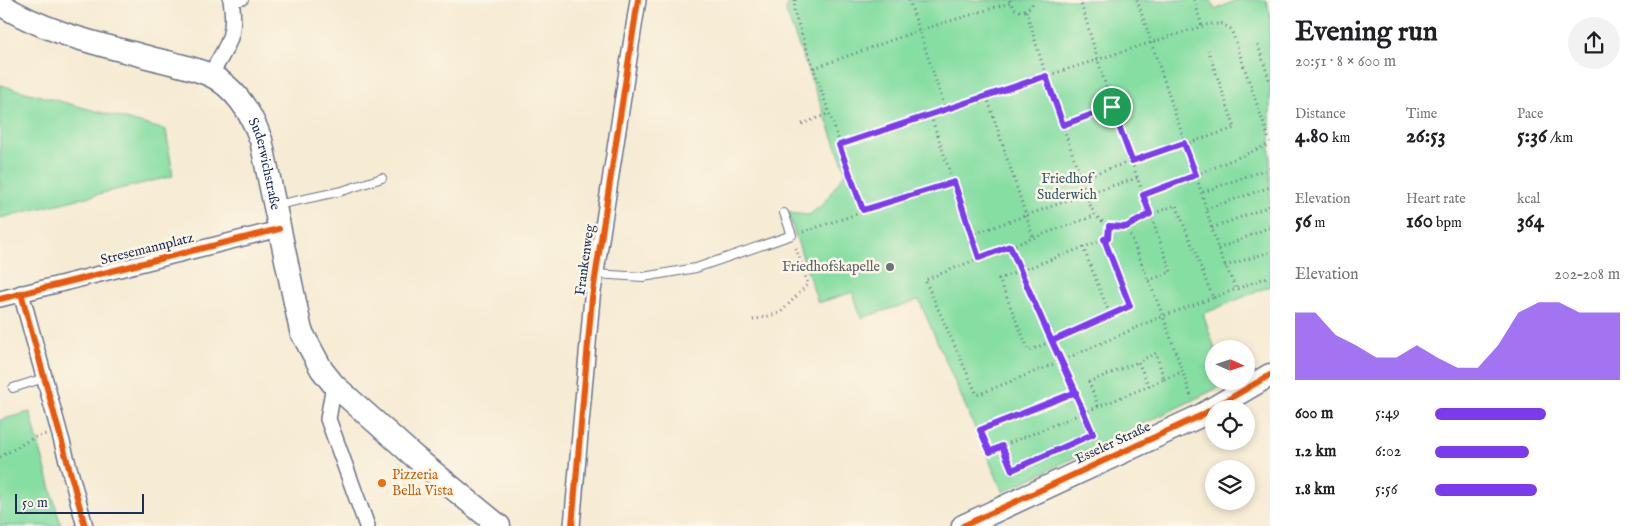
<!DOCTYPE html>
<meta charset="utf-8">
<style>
body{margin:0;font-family:"IM FELL English",serif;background:#f2f2f2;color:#202124;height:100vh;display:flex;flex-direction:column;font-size:19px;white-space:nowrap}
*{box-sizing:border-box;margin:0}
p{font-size:16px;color:#757577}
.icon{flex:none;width:28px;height:28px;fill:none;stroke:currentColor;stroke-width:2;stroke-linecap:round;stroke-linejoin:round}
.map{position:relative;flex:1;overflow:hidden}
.drawer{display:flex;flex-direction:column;background:#fff;width:375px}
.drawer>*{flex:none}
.needle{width:32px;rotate:93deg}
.buttons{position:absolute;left:1205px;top:340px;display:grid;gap:10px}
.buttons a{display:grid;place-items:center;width:50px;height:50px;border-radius:50%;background:#fff;box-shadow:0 2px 8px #0003;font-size:25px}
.scale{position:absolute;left:15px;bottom:12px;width:129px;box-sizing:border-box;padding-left:5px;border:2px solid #1b2f5e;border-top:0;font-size:14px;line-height:18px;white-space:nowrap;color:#1b2f5e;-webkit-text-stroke:4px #fcf5e5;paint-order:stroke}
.pin{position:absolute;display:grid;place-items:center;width:42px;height:42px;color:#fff;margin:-21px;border:2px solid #fff;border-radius:50%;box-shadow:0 1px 5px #0007}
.round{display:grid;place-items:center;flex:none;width:52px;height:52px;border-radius:26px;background:#f2f2f2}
.overview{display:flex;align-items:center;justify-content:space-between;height:85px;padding:0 25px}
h1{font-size:28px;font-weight:700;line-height:38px}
.figures{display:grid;grid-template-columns:repeat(3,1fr);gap:8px;height:85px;padding:5px 25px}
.figures div{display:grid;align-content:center}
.figures b{font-size:21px;font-weight:700}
.figures small{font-size:14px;font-weight:400}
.figures p{font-size:14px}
.chart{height:140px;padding:10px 25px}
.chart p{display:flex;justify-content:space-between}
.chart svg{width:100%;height:90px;margin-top:5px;fill:#7c3aed;opacity:.7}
ul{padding:0 25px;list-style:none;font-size:16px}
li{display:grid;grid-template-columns:80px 60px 1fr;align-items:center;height:38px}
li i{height:12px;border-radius:6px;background:#7c3aed}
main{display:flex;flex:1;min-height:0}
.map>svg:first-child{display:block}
.green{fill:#86dea3;stroke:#508680}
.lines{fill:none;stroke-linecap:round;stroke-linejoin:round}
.lane-casing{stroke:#687187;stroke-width:10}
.street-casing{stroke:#687187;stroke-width:18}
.secondary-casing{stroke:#687187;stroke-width:25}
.path{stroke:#687187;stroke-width:3;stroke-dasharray:1 4;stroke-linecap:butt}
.lane{stroke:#fff;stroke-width:8}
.street{stroke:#fff;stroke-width:15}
.secondary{stroke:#fff;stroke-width:22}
.cycleway-casing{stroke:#fcf5e5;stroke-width:9}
.cycleway{stroke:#e8590c;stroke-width:6}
.route-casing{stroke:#fff;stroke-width:10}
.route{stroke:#7c3aed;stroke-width:6}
.worship-dot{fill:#6b7280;stroke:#fcf5e5;stroke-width:2}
.food-dot{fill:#e8710a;stroke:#fcf5e5;stroke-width:2}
.labels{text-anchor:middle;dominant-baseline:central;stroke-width:5;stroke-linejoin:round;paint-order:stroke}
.street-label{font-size:14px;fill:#1b2f5e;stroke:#fcf5e5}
.park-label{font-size:14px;fill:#365b6f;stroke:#fcf5e5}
.worship-label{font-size:14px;fill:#5b616d;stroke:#fcf5e5;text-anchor:end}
.food-label{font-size:14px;fill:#c56008;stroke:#fcf5e5;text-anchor:start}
</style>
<main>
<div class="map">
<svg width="1270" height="526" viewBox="0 0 1270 526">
<rect width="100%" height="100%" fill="#fcf5e5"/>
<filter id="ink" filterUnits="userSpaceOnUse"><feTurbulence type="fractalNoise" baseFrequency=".02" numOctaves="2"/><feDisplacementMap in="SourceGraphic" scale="10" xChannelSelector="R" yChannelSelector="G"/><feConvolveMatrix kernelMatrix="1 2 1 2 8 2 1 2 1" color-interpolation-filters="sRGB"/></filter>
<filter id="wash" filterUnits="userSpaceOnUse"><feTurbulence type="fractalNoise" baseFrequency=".0096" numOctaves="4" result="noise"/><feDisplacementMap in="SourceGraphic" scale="20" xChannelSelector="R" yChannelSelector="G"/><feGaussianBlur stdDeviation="1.12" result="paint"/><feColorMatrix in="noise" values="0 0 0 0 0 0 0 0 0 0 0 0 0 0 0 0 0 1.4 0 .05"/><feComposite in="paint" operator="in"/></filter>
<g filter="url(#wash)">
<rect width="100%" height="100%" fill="#f6ebd3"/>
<g class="green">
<path d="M788 0H1211L1215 10 1236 0H1266L1270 14V286L1203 314 1215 349 1214 381H1227L1228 383 1003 492 919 300 861 318 853 292 818 303 788 213 809 215 822 205 846 172 786 12Z"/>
<path d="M0 85 166 130 173 176 0 218Z"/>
<path d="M30 412 61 526H0V420Z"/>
</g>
</g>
<g filter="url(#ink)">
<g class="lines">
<defs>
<g id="lane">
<path d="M231 3 244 0"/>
<path d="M277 205 342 191 382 178"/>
<path d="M595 274 643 277 696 268 792 235 784 213"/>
<path d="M13 388 44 378"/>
</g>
<g id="street">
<path d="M210 75C227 47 237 35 231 0"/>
<path d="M21 293 85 526"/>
<path d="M0 299 279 229"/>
<path d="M334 385 328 419 367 526"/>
<path d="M572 526 592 298 638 0"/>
</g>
<g id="secondary">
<path id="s1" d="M0 4C46 33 99 44 151 58 170 63 192 67 210 75 236 88 252 115 261 140L301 331 322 370 334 385 416 458 499 526"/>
<path d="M963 526 1200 416 1270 375"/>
</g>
</defs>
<use href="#lane" class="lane-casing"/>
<use href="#street" class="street-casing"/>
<use href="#secondary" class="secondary-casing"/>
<g class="path">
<path d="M795 0 794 12 863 210"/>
<path d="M909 0 946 111"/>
<path d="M1010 0C1013 14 1024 13 1032 5L1033 0"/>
<path d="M1080 0 1112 107 1171 272 1147 281"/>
<path d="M1137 0 1196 175 1270 144"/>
<path d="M1194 0 1202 26"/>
<path d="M1258 45 1270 82"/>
<path d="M814 68 920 30 1010 3"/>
<path d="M987 97 1033 237"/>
<path d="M931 116 979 258"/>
<path d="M802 124 828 114"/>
<path d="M1063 125 1112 107"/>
<path d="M839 145 1046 76 1026 11"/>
<path d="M1080 178 1235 128 1208 50"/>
<path d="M1137 178 1086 194C1095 219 1099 225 1127 227L1163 316 1192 399"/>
<path d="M1203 192 1270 168"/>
<path d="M1143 195 1196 175 1218 249 1236 289"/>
<path d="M1206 209 1270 187"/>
<path d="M1127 227 1150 215 1176 205 1213 298 1270 276"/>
<path d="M1212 228 1270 206"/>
<path d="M803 232 953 182"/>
<path d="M971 235 1086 194 1046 76 1209 24H1222L1231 29 1270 142"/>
<path d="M1104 239 1130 306 1029 351 999 279 1108 238 1109 226"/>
<path d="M1009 246 1061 361 977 395 925 280C981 257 1037 236 1094 216"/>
<path d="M1083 247 1110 315"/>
<path d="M1218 249 1270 227"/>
<path d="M1225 266 1270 252"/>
<path d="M753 320 780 313 808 284 795 245"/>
<path d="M1164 379 1182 372"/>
<path d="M1149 386 1138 362 1156 353 1164 379 1149 386 990 451 980 430 1075 392 1061 361 1163 316 1213 298"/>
<path d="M1098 406 1089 382 1138 362"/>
<path d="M1002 446 1012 470 1093 434 1075 392"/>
<path d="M0 457 33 438 46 434"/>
</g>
<use href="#lane" class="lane"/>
<use href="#street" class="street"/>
<use href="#secondary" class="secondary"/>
<defs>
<g id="cycleway">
<path d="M21 293 85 526"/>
<path d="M0 299 279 229"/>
<path d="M572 526 592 298 638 0"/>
<path d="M963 526 1200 416 1270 375"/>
</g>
</defs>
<use href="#cycleway" class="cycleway-casing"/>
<use href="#cycleway" class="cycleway"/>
</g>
</g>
<g class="lines" filter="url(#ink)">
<defs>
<path id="route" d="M1112 107 1063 125 1046 76 839 145 863 210 954 182 979 258 1010 246C1036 309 1066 371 1093 434L1012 470 1002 446 990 452 980 430 1076 392 1052 341 1130 306 1104 239 1108 238 1109 226 1126 227 1150 214 1143 195 1196 175 1184 143 1132 161 1112 107"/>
</defs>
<use href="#route" class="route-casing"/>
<use href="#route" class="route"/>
</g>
<circle class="worship-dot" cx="890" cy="267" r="5"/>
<circle class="food-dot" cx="382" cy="483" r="5"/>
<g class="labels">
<g class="street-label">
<text stroke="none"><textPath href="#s1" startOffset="331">Suderwichstraße</textPath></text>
<text transform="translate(147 249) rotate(-14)">Stresemannplatz</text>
<text transform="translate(585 260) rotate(-82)">Frankenweg</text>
<text transform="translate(1113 443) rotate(-25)">Esseler Straße</text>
</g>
<g class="park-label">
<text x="1067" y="179">Friedhof<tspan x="1067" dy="16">Suderwich</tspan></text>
</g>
<g class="worship-label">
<text x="880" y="267">Friedhofskapelle</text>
</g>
<g class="food-label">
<text x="392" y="475">Pizzeria<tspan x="392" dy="16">Bella Vista</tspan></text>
</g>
</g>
</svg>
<div class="buttons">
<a><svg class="needle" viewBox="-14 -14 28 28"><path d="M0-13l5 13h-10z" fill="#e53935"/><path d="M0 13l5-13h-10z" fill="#757577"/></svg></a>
<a><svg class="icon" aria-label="locate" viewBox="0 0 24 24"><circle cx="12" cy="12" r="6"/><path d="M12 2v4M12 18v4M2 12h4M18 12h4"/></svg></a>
<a><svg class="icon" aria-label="layers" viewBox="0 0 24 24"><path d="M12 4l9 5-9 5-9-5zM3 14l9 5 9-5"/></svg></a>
</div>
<div class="scale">50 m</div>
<div class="pin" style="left:1112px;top:107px;background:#1e9e55"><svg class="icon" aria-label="arrive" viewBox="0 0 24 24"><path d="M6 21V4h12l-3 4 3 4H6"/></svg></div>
</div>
<section class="drawer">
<div class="overview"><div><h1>Evening run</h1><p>20:51 · 8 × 600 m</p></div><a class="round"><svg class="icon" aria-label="share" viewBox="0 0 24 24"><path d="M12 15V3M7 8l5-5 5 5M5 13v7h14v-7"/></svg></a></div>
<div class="figures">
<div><p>Distance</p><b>4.80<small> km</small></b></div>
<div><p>Time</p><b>26:53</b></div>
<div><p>Pace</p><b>5:36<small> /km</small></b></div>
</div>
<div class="figures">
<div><p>Elevation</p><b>56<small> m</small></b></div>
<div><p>Heart rate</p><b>160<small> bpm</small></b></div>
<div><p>kcal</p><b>364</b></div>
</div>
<div class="chart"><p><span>Elevation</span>202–208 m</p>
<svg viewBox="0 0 160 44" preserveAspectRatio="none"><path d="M0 44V11L10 11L20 22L30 27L40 33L50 33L60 27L70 33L80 38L90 38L100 27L110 11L120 6L130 6L140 11L150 11L160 11V44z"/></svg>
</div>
<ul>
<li><b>600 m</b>5:49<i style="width:60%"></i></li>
<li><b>1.2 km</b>6:02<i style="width:51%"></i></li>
<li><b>1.8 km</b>5:56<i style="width:55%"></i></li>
</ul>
</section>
</main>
